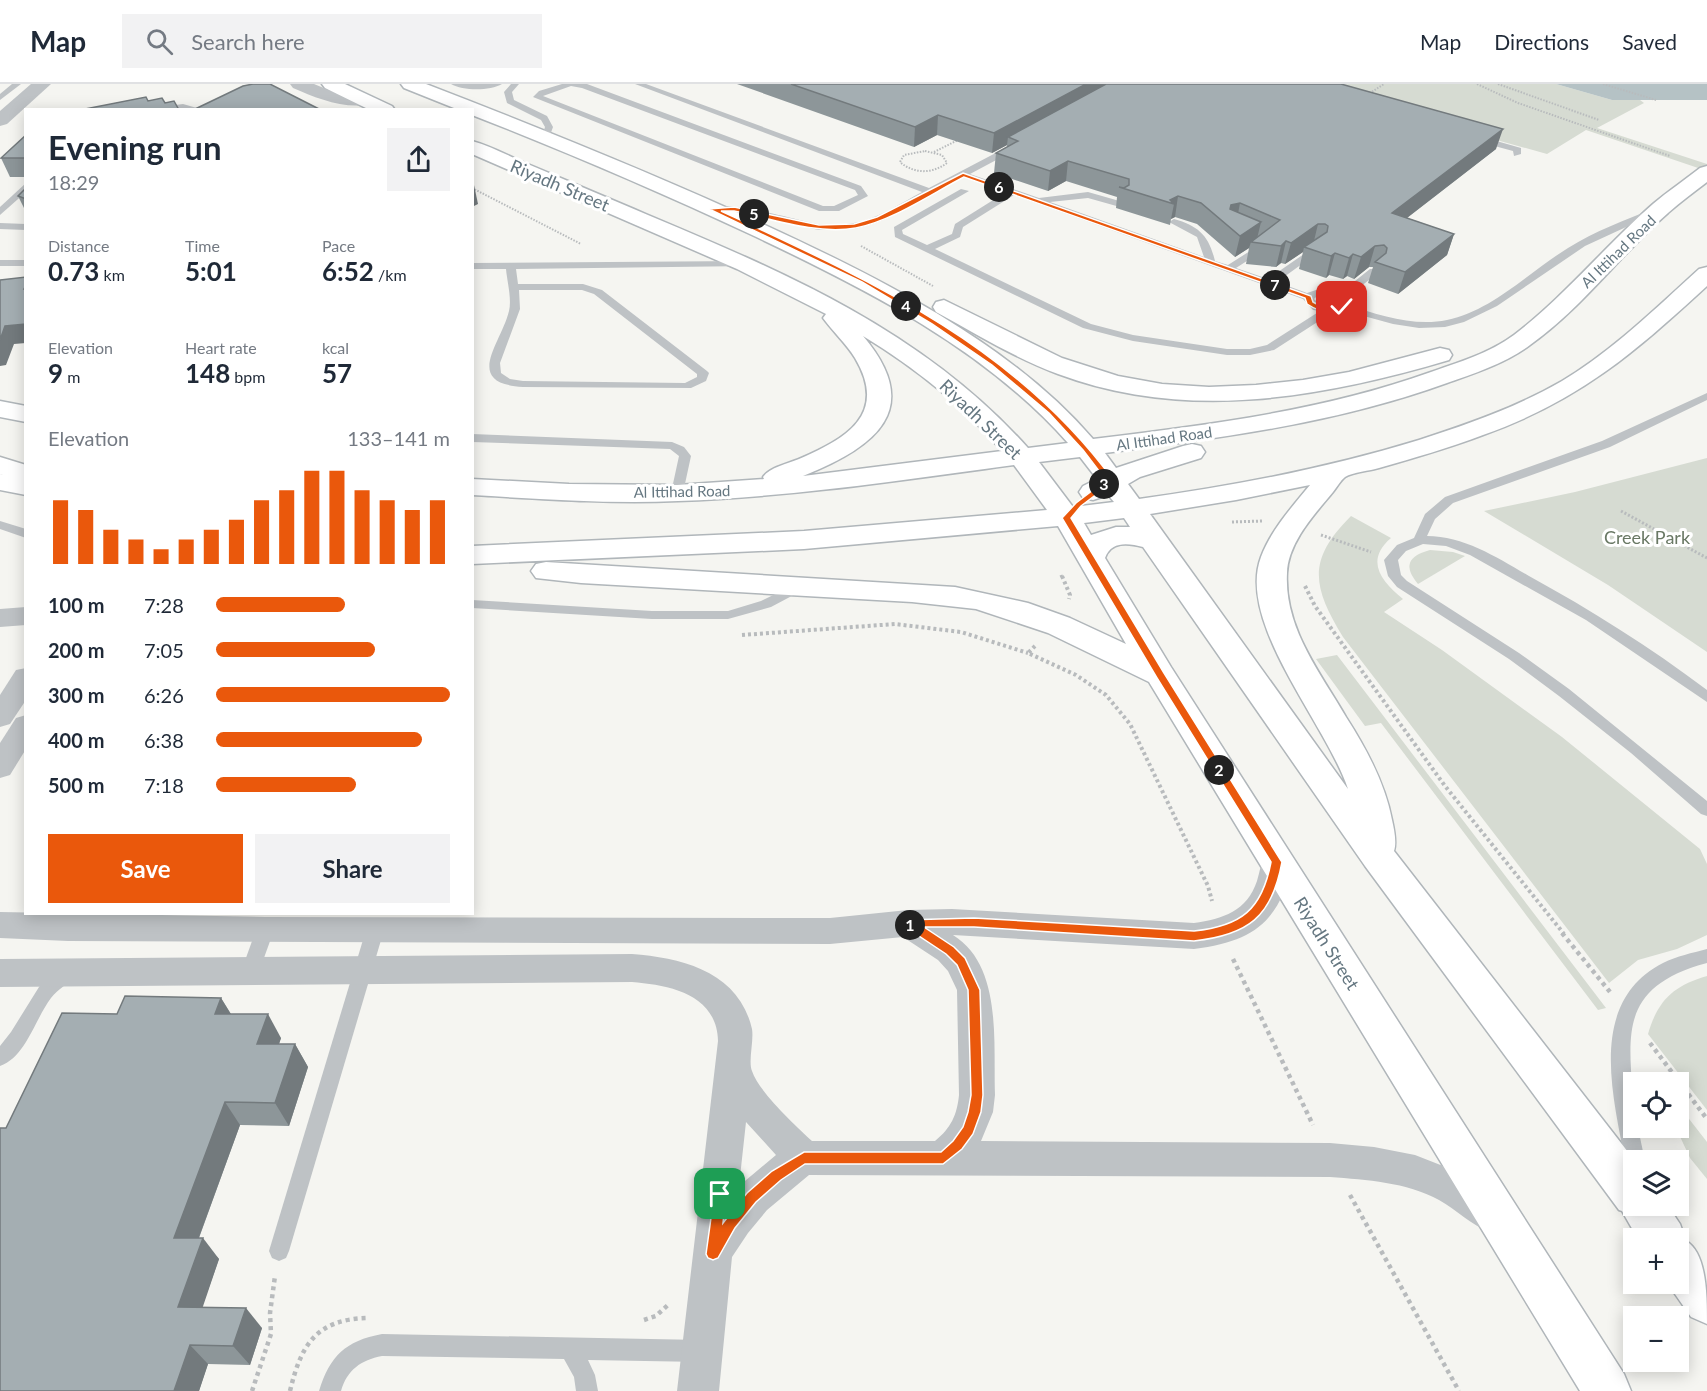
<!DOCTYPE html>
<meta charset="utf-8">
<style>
body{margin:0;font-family:Lato,sans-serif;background:#f2f2f3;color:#1f2937;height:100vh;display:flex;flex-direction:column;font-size:22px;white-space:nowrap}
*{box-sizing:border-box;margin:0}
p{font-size:20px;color:#747a83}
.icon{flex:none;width:33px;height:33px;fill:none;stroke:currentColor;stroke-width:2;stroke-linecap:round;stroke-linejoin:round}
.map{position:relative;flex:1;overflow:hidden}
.panel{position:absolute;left:24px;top:24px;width:450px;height:807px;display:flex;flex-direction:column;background:#fff;border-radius:0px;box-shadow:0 3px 15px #0003}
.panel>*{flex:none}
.fabs{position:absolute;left:1623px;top:988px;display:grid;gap:12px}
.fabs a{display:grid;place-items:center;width:66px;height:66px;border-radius:0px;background:#fff;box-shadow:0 3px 15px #0003;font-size:30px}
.pin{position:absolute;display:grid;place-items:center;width:51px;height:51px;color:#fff;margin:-26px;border-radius:12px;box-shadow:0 3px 9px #0006}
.km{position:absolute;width:30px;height:30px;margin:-15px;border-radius:50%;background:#222;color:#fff;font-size:16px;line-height:30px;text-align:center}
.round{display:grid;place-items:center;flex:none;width:63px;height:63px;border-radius:0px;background:#f2f2f3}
.head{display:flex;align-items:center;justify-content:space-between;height:102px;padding:0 24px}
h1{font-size:33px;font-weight:700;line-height:45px}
.figures{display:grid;grid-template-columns:repeat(3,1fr);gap:9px;height:102px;padding:6px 24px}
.figures div{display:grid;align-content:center}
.figures b{font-size:26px;font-weight:700}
.figures small{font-size:16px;font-weight:400}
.figures p{font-size:16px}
.chart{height:168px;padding:12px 24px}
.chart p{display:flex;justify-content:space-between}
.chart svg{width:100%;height:108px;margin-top:6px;stroke:#ea580c;stroke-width:6}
.action{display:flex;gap:12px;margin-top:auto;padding:12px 24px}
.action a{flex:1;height:69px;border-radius:0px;background:#ea580c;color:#fff;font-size:24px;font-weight:700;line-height:69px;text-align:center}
.action a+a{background:#f2f2f3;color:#1f2937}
ul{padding:0 24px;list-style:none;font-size:20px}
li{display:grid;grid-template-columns:96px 72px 1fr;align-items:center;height:45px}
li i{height:15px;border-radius:8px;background:#ea580c}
header{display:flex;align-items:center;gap:36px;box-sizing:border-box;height:84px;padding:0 30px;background:#fff;border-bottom:2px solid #e0e1e3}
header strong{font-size:28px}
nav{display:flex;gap:33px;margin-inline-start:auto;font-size:21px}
.search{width:420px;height:54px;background:#f2f2f3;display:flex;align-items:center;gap:15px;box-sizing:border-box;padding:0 21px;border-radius:0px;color:#747a83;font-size:22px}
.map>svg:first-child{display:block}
.green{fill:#d6dbd2}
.water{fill:#b5c2c5}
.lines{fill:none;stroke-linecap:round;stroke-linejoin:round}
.secondary-casing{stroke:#b0b6ba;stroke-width:3}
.primary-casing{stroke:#b1b6b9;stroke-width:3}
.path-far3{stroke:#b8bbbd;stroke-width:2;stroke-dasharray:1.5 1.5;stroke-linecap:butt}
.path-far2{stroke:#b8bbbd;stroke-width:3;stroke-dasharray:2 2;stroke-linecap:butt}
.path-far1{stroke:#b8bbbd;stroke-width:4;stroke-dasharray:3 3;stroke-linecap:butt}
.path{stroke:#b8bbbd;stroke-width:4.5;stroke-dasharray:4 4;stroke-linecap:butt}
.service{fill:#bec2c5;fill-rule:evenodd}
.minor{fill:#bec2c5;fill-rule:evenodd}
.tertiary{fill:#bec2c5;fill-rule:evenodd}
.secondary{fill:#fff;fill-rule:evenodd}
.primary{fill:#fff;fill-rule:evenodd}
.wall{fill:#8d9699}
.shaded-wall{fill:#737a7d}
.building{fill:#a4aeb2;stroke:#737a7d;stroke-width:1.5}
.route{fill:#ea580c;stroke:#fff;stroke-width:1.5}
.labels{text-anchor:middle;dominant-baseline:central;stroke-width:6;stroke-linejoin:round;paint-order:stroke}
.far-street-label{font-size:15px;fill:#657781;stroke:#fff}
.street-label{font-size:18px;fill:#657781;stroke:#fff}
.park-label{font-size:18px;fill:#697864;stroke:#fff}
</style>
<header>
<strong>Map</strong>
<div class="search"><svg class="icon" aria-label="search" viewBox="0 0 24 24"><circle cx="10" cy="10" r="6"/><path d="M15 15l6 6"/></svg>Search here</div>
<nav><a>Map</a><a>Directions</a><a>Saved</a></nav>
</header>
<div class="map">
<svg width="1707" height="1307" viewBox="0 0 1707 1307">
<rect width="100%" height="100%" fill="#f5f5f1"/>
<g class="green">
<path d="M1296 0H1556L1612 16H1640L1644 19 1597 44 1707 80V87L1586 46 1547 70Z"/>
<path d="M1707 374V568L1608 501 1484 427 1575 408Z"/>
<path d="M1351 432 1391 454C1364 477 1382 498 1403 515L1384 528 1442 566 1562 653 1700 765 1707 780V851L1677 865 1638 876 1609 899 1343 553C1312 502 1307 476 1351 432Z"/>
<path d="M1430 466 1453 468 1465 472 1418 500C1403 482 1408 472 1430 466Z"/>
<path d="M1337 571 1606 924 1598 926 1381 639 1365 642 1316 575Z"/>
<path d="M1707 892V1026L1648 950C1658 916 1673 902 1707 892Z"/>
<path d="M1679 1022 1707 1058V1095L1690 1074 1676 1044H1678Z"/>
</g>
<path class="water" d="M1556 0H1707V16H1612Z"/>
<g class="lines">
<defs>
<g id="secondary">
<path d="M322 0H345L392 22 395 26H370L325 4Z"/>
<path d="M401 0H426C540 44 654 90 765 141 878 193 1012 260 1093 355 1208 341 1322 327 1431 288 1459 278 1490 269 1514 251 1565 212 1605 162 1653 120 1668 107 1685 96 1700 84L1707 82V98C1694 108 1680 118 1668 129 1620 171 1582 224 1530 261 1506 279 1475 289 1447 299 1337 339 1221 354 1105 369L1116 384 1183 362 1192 360 1201 362 1205 368 1201 374 1140 393 1128 400 1139 415C1234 402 1328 384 1419 356 1468 340 1517 323 1562 297 1612 267 1655 225 1699 185L1707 183V202C1634 269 1579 317 1483 351 1449 364 1414 374 1379 384 1370 387 1353 388 1345 393 1340 397 1337 403 1333 408 1315 430 1288 458 1287 489 1284 544 1320 588 1346 633 1366 664 1385 699 1392 736 1394 745 1397 758 1394 767L1635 1077 1634 1122H1668L1680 1140 1686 1157C1707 1169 1707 1213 1707 1240L1691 1233 1668 1200H1678V1155H1638L1622 1127 1619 1126 1365 782 1143 463C1128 459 1111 457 1105 474L1171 583 1624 1290 1631 1307H1580L1149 598 1048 549 976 525 912 518 581 499 536 494 531 487 536 480 546 478 955 503 1028 519 1070 534 1126 560 1058 442 804 465 472 480V462L804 447 1047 426 1014 381C903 396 791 413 678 417 610 420 541 415 472 411V395L569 400 677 401 764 395 763 393C770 383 787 380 799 375 845 355 889 331 855 274 846 259 833 248 823 234L826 230 737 185 472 70V57C490 62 507 71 523 78 554 91 584 104 615 117 766 181 915 238 1028 364L1068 359C984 264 864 204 752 151 660 108 567 68 472 31V26H459L404 4ZM863 252C914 283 963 322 1002 367L803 392C874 364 926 326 863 252ZM1080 373 1097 395 1083 402 1079 408 1083 414 1093 416 1108 411 1114 418 1073 423 1039 378ZM1310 401C1292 423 1271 446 1261 473 1236 539 1327 641 1348 705L1150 430 1236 416ZM1124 434 1130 443H1116L1091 451 1084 439Z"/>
<path d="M944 216 1062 274 1118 292 1162 300 1209 303 1256 301 1303 296 1349 288 1440 264 1449 266 1452 271 1449 276C1321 314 1186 338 1058 290 1015 274 976 250 936 228L933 223 936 218Z"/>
<path d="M0 317 26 322V338L0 333Z"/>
<path d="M0 390 26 395V411L0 406Z"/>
</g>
<path id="primary" d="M0 373 26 381V399L0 390Z"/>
</defs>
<use href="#secondary" class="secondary-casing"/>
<use href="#primary" class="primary-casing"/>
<g class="path-far3">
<path d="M1477 0 1518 19 1670 72"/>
<path d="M1498 0 1599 36"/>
<path d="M1603 0 1656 16"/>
<path d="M1367 11 1384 0"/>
<path d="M925 67 942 71 947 79C932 90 914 90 900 78L904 71Z"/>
<path d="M934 68 960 55"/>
<path d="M472 104 581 160"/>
<path d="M861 162 933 202"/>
</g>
<g class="path-far2">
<path d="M1621 427 1707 474"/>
<path d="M1232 438 1262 437"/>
<path d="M1321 451 1371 468"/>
<path d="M1061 491 1062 494"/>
</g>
<g class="path-far1">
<path d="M1062 492 1070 511 1069 515"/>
<path d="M1305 502 1315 522 1445 702 1564 850"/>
<path d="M742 551 895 540 961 548 1028 569"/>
<path d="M1035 562 1028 569 1076 591 1106 611 1130 640 1208 802 1212 817"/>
</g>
<g class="path">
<path d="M1562 849 1610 908"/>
<path d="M1233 875 1313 1041"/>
<path d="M1650 959 1707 1035"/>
<path d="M1350 1111 1459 1307"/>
<path d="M644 1236 656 1232 670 1219"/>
<path d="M252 1307 271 1250 270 1229 275 1192"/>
<path d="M290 1307C301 1261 316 1235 368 1234"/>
</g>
<g class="service">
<path d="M12 0H21L0 16V10Z"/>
<path d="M451 0H502C490 7 463 7 451 0Z"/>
<path d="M511 0H519L512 8 514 16 547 32 553 43 549 54 542 52 545 43 541 36 507 19 504 8Z"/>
<path d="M562 0H587L861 102 868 112 839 127H819L533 13 539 7ZM571 2 582 4 855 106 858 111 834 122H823L543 12Z"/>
<path d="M635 0H646L929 104 1009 62H1015V66L970 90 1039 114 1088 108 1123 118 1125 120 1120 123 1088 114 1050 118 1204 173 1197 153 1169 138 1174 135C1199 142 1209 152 1215 177L1228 181 1261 160H1267V164L1236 184 1268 195 1314 163H1320V167L1277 198 1307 209 1316 206 1340 209 1370 185H1378V189L1347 213 1348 221C1379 231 1414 243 1447 236 1492 227 1529 188 1568 164 1595 147 1625 136 1655 124L1663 126 1585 162 1497 222 1464 238 1445 243 1419 244 1393 240 1342 226 1333 228 1274 266 1250 271H1227L1133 257 1083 244 895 153 894 143 961 105 969 107 902 146 903 150 927 161 952 150 955 140 1006 108 964 93 883 136 855 145 819 146 734 128 709 127 707 125C723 114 795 136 817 140 828 141 843 141 854 139 878 135 901 119 922 108ZM1014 111 1303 215 1313 226 1320 227 1267 261 1250 265H1227L1133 251 1091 240 935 165 960 153 963 143ZM1317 212 1333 214 1339 219C1331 225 1320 222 1314 215Z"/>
<path d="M183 20 204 26H149L153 24Z"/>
<path d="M1479 52 1521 64V70L1514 72 1513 67 1476 57V53Z"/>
<path d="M26 99V108L0 131V123Z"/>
<path d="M0 139 26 140V146L0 145Z"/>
<rect x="0" y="176" width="26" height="6"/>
<path d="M745 177 750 180 749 182 516 185 518 200H583L602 206 707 287 709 289 706 297 691 304 523 303C462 299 501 260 509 227 512 215 507 197 506 185H472V179ZM519 206H582L594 210 697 290V293L685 299 523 297 510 295 501 289 500 279 520 225Z"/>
<path d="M1707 309V316L1610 363 1453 419 1435 435 1427 452C1464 452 1498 474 1529 492 1591 526 1650 563 1707 606V618L1586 536 1470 471 1446 462 1423 460 1406 467 1398 476 1401 491 1407 497 1519 569 1569 605 1707 717V732L1701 730 1631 669 1559 612 1509 575 1397 503 1388 492 1384 476 1397 461 1414 454 1425 430 1445 413 1602 357Z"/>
<path d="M472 350 672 358 684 363 691 372 683 409 677 413 671 409 679 372 670 365 472 358Z"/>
<path d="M0 437 26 445V454L0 445Z"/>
<path d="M798 499 803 500 805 503 803 506 771 523 728 535H652L472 524V516L652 527H728L761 517Z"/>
<path d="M265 839 271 841 274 846 260 885 257 890 251 892 245 890 242 885 256 846 259 841Z"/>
<path d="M375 839 381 841 384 846 289 1167 286 1174 279 1177 272 1174 269 1167 366 846 369 841Z"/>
<path d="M1707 865V879C1606 906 1634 965 1634 1044H1638L1645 1077H1634V1086L1628 1083 1625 1077C1613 1011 1587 918 1663 879 1677 872 1692 869 1707 865Z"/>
<path d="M65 883 71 885 74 890C69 900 58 905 51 914 35 935 26 973 0 982V962L11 948 39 903 48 893Z"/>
<path d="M382 1250 702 1256 710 1259 713 1267 710 1275 702 1278 588 1276 595 1291 598 1307H576L574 1293 564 1275 382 1272C361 1276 347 1286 341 1307H319C330 1272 345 1257 382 1250Z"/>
</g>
<g class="minor">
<path d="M26 523V541L0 543V525Z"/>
<path d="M26 584V616L10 640 0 643V611L16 586Z"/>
<path d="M26 631V665L10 691 0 694V659L16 634Z"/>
<path d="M1277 766 1288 769 1293 778C1279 838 1255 857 1194 865L953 851C1003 882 993 960 995 1011L993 1028 981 1057 1330 1059 1374 1063 1415 1071 1466 1091 1503 1117 1509 1130 1503 1143 1490 1148C1471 1141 1457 1126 1439 1116 1406 1098 1367 1096 1330 1093L809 1091 767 1126 748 1149 732 1173 719 1307H677L718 957C717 910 669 901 632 898L0 903V875L632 870C683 874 739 888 752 945 754 957 748 977 752 987 759 1008 795 1041 812 1057H935C951 1044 957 1031 959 1011L957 906 948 887 938 876 903 853 830 860 68 857 0 854V828L265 833 830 834 908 826 952 825 1194 839C1223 835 1247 827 1257 797 1260 787 1261 778 1266 769ZM746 1038 776 1071 739 1102Z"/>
</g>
<g class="tertiary">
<path d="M31 0H51L7 40 0 42V27Z"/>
<path d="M290 0H314L331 7 371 12 374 16 371 20C345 26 316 14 293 4Z"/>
</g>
<use href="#secondary" class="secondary"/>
<use href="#primary" class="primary"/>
</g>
<g class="wall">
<path d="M737 0H1341L1496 65 1407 134 1454 150 1447 171 1398 210 1368 199 1373 183H1369L1354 195 1347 192 1343 195 1329 191 1326 194 1299 185 1303 168 1285 180 1281 179 1276 183 1246 180 1249 164 1235 173 1197 140 1175 133 1171 135 1170 141 1116 124 1117 113 1066 97 1048 107 994 89 996 69 1007 63V61L992 69 937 51 914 63Z"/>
<path d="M26 51V93H10L1 74Z"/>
<path d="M26 104V128L18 112Z"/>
<path d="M221 914 231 930 281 954 279 960H295L308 983 289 1042 240 1041 199 1154 219 1175 202 1223 262 1244 250 1281 208 1280 199 1307 6 1044 117 930Z"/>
</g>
<g class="shaded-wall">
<path d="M1086 0H1119L1008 53 1007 61 992 69 994 49Z"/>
<path d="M938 31 937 51 914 63 915 43Z"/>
<path d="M1503 45 1496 65 1386 150 1392 129Z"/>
<path d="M1068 77 1066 97 1048 107 1050 87Z"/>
<path d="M474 101 478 120 472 123V102Z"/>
<path d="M1178 112 1175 133 1171 135 1174 120 1170 116Z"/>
<path d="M1240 119 1236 140 1228 142 1231 121Z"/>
<path d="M1261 138 1256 159 1251 158 1249 164 1235 173 1240 152Z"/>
<path d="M1318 140 1313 161 1304 163 1303 168 1285 180 1291 159Z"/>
<path d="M1454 150 1447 171 1398 210 1405 188Z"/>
<path d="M1286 157 1281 179 1276 183 1281 162Z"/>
<path d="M1375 162 1369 183 1354 195 1361 173Z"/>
<path d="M1335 169 1329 191 1326 194 1331 172Z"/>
<path d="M1353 170 1347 192 1343 195 1349 174Z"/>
<path d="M26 240V259L14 260 6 281 0 282V256L5 242Z"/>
<path d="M221 914 235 937 215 930Z"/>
<path d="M268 930 281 954 271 983 257 960Z"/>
<path d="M295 960 308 983 289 1042 275 1019Z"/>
<path d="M225 1018 240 1041 191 1175 174 1154Z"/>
<path d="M203 1154 219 1175 196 1243 178 1223Z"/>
<path d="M246 1224 262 1244 250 1281 233 1262Z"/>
<path d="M190 1261 208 1280 199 1307H174Z"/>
</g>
<g class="building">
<path d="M253 0H270L321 26H193L243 2Z"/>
<path d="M791 0H1086L994 49 938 31 915 43Z"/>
<path d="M1106 0H1341L1503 45 1392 129 1454 150 1405 188 1375 178 1386 169 1387 164 1384 161 1375 162 1361 173 1353 170 1349 174 1335 169 1331 172 1304 163 1327 148 1328 142 1325 140H1318L1291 159 1286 157 1281 162 1251 158 1280 136 1240 119 1231 121 1230 125 1261 138 1240 152 1201 119 1178 112 1170 116 1174 120 1119 103 1124 104 1129 101V95L1068 77 1050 87 996 69 1018 57 1008 53Z"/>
<path d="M146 13 148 17 162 14 165 19 174 17 179 26H80Z"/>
<path d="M26 51V74H1Z"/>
<path d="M26 104V115L18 112Z"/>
<path d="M26 193V201L24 205H26V240L5 242 0 256V196Z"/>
<path d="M125 912 221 914 215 930H268L257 960H295L275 1019 225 1018 174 1154H203L178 1223 246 1224 233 1262 190 1261 174 1307H0V1044H6L62 929 117 930Z"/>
</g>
<path class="route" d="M963 89 1311 212 1313 218C1323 224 1331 224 1342 221L1346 223C1333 230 1319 228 1307 220L1305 214 964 93C931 110 892 137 856 144 817 151 772 135 734 127H721C869 196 1015 261 1114 397L1081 422 1071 434 1164 589 1280 775 1282 778C1272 833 1248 851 1194 857L974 843H924L954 863 965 874 980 906 983 1011 981 1028 973 1050 962 1065 943 1080H805L781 1096 756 1118 735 1144 718 1174 713 1176 708 1174 706 1170 715 1105 720 1103 724 1105 726 1110 723 1139 747 1109 772 1087 804 1068H941L953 1057 963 1043 968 1028 971 1011 968 906 957 881 946 870 904 842V836L974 834 1194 847C1241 842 1262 826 1271 778L1157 594 1062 434 1076 419 1106 396 1083 366 1049 329 992 281 932 240 862 198 709 125 734 123 819 141 854 140 877 133Z"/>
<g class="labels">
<g class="far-street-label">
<text transform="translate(1618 167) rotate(-44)">Al Ittihad Road</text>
<text transform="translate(1164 354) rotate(-8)">Al Ittihad Road</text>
<text transform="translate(682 407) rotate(-1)">Al Ittihad Road</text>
</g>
<g class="street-label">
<text transform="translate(560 101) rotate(23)">Riyadh Street</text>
<text transform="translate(981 335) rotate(44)">Riyadh Street</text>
<text transform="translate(1327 859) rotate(58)">Riyadh Street</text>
</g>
<g class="park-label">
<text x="1647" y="453">Creek Park</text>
</g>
</g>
</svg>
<div class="fabs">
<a><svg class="icon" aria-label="locate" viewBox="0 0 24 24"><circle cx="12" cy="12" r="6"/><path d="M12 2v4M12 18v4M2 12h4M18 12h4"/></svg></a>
<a><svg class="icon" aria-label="layers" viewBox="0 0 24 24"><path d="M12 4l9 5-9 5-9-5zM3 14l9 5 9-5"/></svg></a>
<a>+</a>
<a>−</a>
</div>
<div class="pin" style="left:720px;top:1110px;background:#1e9e55"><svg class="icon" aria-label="arrive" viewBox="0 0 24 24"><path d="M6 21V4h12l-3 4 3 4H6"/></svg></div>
<div class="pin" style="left:1342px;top:223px;background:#d93025"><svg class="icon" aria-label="check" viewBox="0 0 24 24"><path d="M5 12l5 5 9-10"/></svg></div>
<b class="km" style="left:910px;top:841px">1</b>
<b class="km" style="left:1219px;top:686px">2</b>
<b class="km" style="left:1104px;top:400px">3</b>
<b class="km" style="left:906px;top:222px">4</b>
<b class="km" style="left:754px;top:130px">5</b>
<b class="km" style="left:999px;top:103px">6</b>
<b class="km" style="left:1275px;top:201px">7</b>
<section class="panel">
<div class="head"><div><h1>Evening run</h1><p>18:29</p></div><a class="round"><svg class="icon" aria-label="share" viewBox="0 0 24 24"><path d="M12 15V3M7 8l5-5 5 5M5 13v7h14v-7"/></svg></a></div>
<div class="figures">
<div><p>Distance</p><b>0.73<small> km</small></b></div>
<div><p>Time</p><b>5:01</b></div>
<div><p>Pace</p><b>6:52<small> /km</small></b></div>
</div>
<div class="figures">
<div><p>Elevation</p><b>9<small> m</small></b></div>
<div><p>Heart rate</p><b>148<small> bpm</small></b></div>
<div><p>kcal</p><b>57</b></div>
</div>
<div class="chart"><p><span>Elevation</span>133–141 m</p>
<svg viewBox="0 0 160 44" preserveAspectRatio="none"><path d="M5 44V18M15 44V22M25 44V30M35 44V34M45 44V38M55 44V34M65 44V30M75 44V26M85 44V18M95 44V14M105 44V6M115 44V6M125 44V14M135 44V18M145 44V22M155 44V18"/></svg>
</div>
<ul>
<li><b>100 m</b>7:28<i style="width:55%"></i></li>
<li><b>200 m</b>7:05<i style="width:68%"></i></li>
<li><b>300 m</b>6:26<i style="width:100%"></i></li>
<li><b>400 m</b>6:38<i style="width:88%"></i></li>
<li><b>500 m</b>7:18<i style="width:60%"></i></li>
</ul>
<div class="action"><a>Save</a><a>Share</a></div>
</section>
</div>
